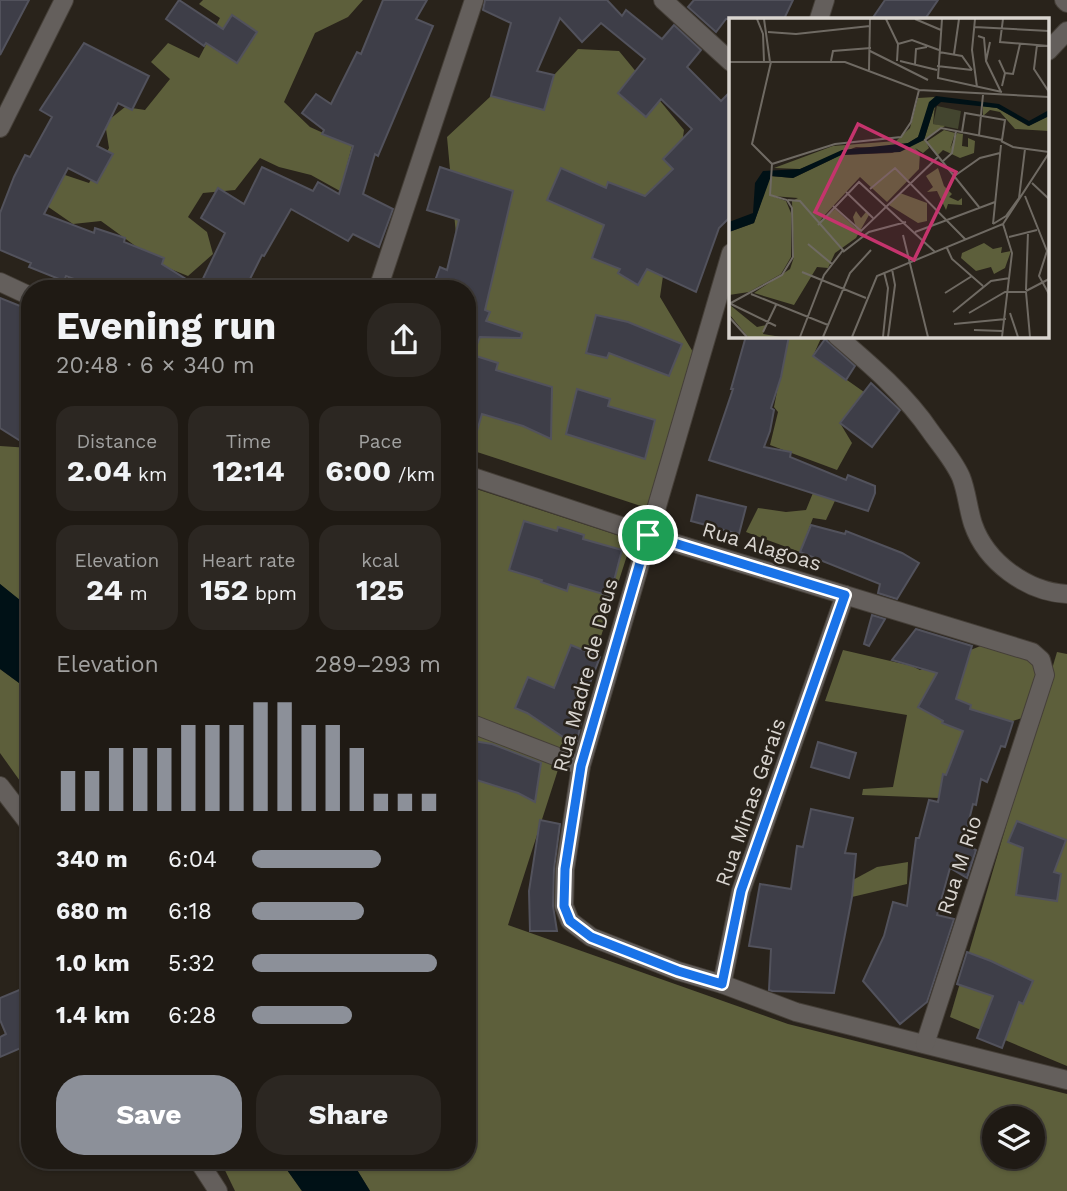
<!DOCTYPE html>
<meta charset="utf-8">
<style>
body{margin:0;font-family:"Work Sans",sans-serif;background:#2c2722;color:#f1f3f6;height:100vh;display:flex;flex-direction:column;font-size:26px;white-space:nowrap}
*{box-sizing:border-box;margin:0}
p{font-size:23px;color:#a1a1a0}
.icon{flex:none;width:38px;height:38px;fill:none;stroke:currentColor;stroke-width:2;stroke-linecap:round;stroke-linejoin:round}
.map{position:relative;flex:1;overflow:hidden}
.details{position:absolute;left:21px;top:280px;width:455px;height:889px;display:flex;flex-direction:column;background:#1f1a14;border-radius:28px;box-shadow:0 2px 5px #0004,0 0 0 2px #3c3834}
.details>*{flex:none}
.buttons{position:absolute;left:982px;top:1106px;display:grid;gap:14px}
.buttons a{display:grid;place-items:center;width:63px;height:63px;border-radius:50%;background:#1f1a14;box-shadow:0 2px 5px #0004,0 0 0 2px #3c3834;font-size:35px}
.pin{position:absolute;display:grid;place-items:center;width:60px;height:60px;color:#fff;margin:-30px;border:4px solid #fff;border-radius:50%;box-shadow:0 2px 7px #0007}
.round{display:grid;place-items:center;flex:none;width:74px;height:74px;border-radius:28px;background:#2c2722}
.head{display:flex;align-items:center;justify-content:space-between;height:119px;padding:0 35px}
h1{font-size:38px;font-weight:700;line-height:52px}
.metrics{display:grid;grid-template-columns:repeat(3,1fr);gap:10px;height:119px;padding:7px 35px}
.metrics div{display:grid;align-content:center;border-radius:18px;background:#2c2722;text-align:center}
.metrics b{font-size:30px;font-weight:700}
.metrics small{font-size:19px;font-weight:400}
.metrics p{font-size:19px}
.chart{height:196px;padding:14px 35px}
.chart p{display:flex;justify-content:space-between}
.chart svg{width:100%;height:126px;margin-top:7px;stroke:#8c9099;stroke-width:6}
.primary-button{display:flex;gap:14px;margin-top:auto;padding:14px 35px}
.primary-button a{flex:1;height:80px;border-radius:28px;background:#8c9099;color:#fff;font-size:28px;font-weight:700;line-height:80px;text-align:center}
.primary-button a+a{background:#2c2722;color:#f1f3f6}
ul{padding:0 35px;list-style:none;font-size:23px}
li{display:grid;grid-template-columns:112px 84px 1fr;align-items:center;height:52px}
li i{height:18px;border-radius:9px;background:#8c9099}
.map>svg:first-child{display:block}
.forest{fill:#5d5f3b;fill-rule:evenodd}
.water{fill:#001116}
.building{fill:#3e3e48;stroke:#52525c;stroke-width:2}
.lines{fill:none;stroke-linecap:round;stroke-linejoin:round}
.minor-casing{stroke:#453f38;stroke-width:20}
.tertiary-casing{stroke:#453f38;stroke-width:20}
.minor{stroke:#645f5c;stroke-width:18}
.tertiary{stroke:#645f5c;stroke-width:18}
.route-casing{stroke:#fff;stroke-width:14}
.route{stroke:#1a73e8;stroke-width:9}
.labels{text-anchor:middle;dominant-baseline:central;stroke-width:5;stroke-linejoin:round;paint-order:stroke}
.street-label{font-size:21px;fill:#d9d5d0;stroke:#29231b}
.inset-road{fill:none;stroke:#6f6a63;stroke-width:2}
.view{fill:#c5346d;fill-opacity:0.15;stroke:#c5346d;stroke-width:3.5}
.inset-edge{fill:none;stroke:#d9d5d0;stroke-width:3.5}
</style>
<div class="map">
<svg width="1067" height="1191" viewBox="0 0 1067 1191">
<rect width="100%" height="100%" fill="#29231b"/>
<g class="forest">
<path d="M203 0H363L348 17 315 33 284 102 310 127 352 146 340 191 311 175 279 167 260 158 235 190 203 193 188 217 207 232 213 254 188 276 163 266 101 221 73 224 47 206 62 174 89 183 109 148 105 123 125 107 145 110 170 79 151 62 168 43 199 58 220 18 199 4Z"/>
<path d="M578 49 619 51 684 130 660 297 693 352 647 508 477 452 467 350V289H461L447 137 491 96 544 110 554 75Z"/>
<path d="M788 336H822L813 356 864 392 840 423 852 443 837 470 770 445 778 412 774 407Z"/>
<path d="M0 446 30 448V609L0 584Z"/>
<path d="M817 483 840 490 826 520 813 518 800 552 746 532 758 508 786 512 806 510Z"/>
<path d="M467 486 632 540 508 925 788 1024 1067 1094V1191H370L351 1160H467ZM994 1118H1032V1157H994Z"/>
<path d="M983 645 1037 656 1040 672 1025 717 960 739 939 798 862 795 863 789 893 787 907 715 825 701 843 650 912 666 920 670Z"/>
<path d="M1057 652 1067 654V1066L950 1017Z"/>
<path d="M0 669 30 691V795L0 753Z"/>
<path d="M908 862 907 884 852 897 851 881 877 867Z"/>
<path d="M220 1160H280L302 1191H235Z"/>
</g>
<g class="water">
<path d="M0 584 30 608V691L0 669Z"/>
<path d="M280 1160H351L370 1191H302Z"/>
</g>
<g class="building">
<path d="M0 0H29L0 55Z"/>
<path d="M179 0 223 29 232 15 257 32 237 63 206 43 204 46 166 19Z"/>
<path d="M383 0H427L416 19 433 26 378 156 375 154 363 194 393 209 379 247 353 234 348 241 291 209 264 256 262 255 245 289H101L66 276 64 281 29 267 31 263 0 250V213L14 177 25 155 30 157 52 117 40 110 84 43 149 76 132 110 118 103 97 146 113 154 97 183 68 168 44 214 94 233 95 228 125 238 124 242 164 258 162 264 199 287 225 233 201 218 218 188 244 204 262 167 313 191 318 182 339 194 353 146 322 134 324 130 302 113 316 94 331 104 357 52 361 54Z"/>
<path d="M485 0H607L622 16 626 10 662 39 674 25 701 50 687 67 721 101 731 91V216L719 228 696 292 647 269 638 285 618 273 620 269 592 258 604 225 547 200 561 168 606 188 608 182 645 196 673 169 663 159 692 129 661 99 646 117 618 93 645 59 601 23 582 42 560 18 537 71 554 75 544 110 491 96 511 23 483 10Z"/>
<path d="M694 0H793L784 19H726L716 32 688 7Z"/>
<path d="M885 0H938L925 19H872Z"/>
<path d="M440 167 513 191 485 310 490 312 486 321 522 333 521 338 480 337 473 355 498 363 496 370 552 387 551 439 523 426 482 414 472 448H467V289H432L440 267 447 270 459 220 427 210Z"/>
<path d="M0 298 30 310V447L0 428Z"/>
<path d="M596 315 628 322 682 344 669 376 609 353 607 358 586 353Z"/>
<path d="M746 336H789L781 377 771 408 774 410 770 431 764 447 791 452 790 457 846 480 848 475 875 486V493L868 511 709 460 733 389H731Z"/>
<path d="M825 339 855 366 846 380 813 356Z"/>
<path d="M871 383 900 410 872 447 840 423Z"/>
<path d="M577 389 610 399 608 406 655 420 645 459 566 434Z"/>
<path d="M697 495 746 507 739 534 691 521Z"/>
<path d="M524 521 557 531 558 527 584 535 583 539 622 550 610 596 569 584 567 591 541 582 542 580 509 570Z"/>
<path d="M811 525 845 534 846 531 902 553 919 563 897 599 878 593 880 584 800 552Z"/>
<path d="M872 615 885 619 869 646 864 644Z"/>
<path d="M916 629 972 646 956 699 971 705 970 709 1013 722 1005 747 1001 746 987 782 981 779 976 805 973 804 963 844 976 850 967 878 950 868 937 915 954 919 927 1002 900 1024 863 981 884 936 893 902 907 906 916 838H919L929 800 938 802 943 774 946 775 963 731 942 723 943 721 918 707 937 673 892 660Z"/>
<path d="M571 645 600 657 577 717 582 720 577 741H569L527 713 515 708 528 677 554 688Z"/>
<path d="M467 740 492 744 541 763 535 802 518 793 467 777Z"/>
<path d="M818 742 856 753 849 778 811 767Z"/>
<path d="M811 809 853 818 845 853 856 854 852 897 834 993 772 991 769 990 771 949 749 946 760 884 791 889 797 846 803 847Z"/>
<path d="M540 820 560 824 554 869 553 906 557 931H530L529 891Z"/>
<path d="M1017 821 1066 840 1054 872 1061 874 1057 901 1016 895 1023 848 1008 842Z"/>
<path d="M967 952 991 961 1033 981 1023 1004 1019 1002 1002 1048 977 1038 993 996 957 984Z"/>
<path d="M24 988 30 1001V1044L0 1057V1037L6 1034 0 1020V998Z"/>
</g>
<g class="lines">
<defs>
<g id="minor">
<path d="M663 0 731 62"/>
<path d="M819 19 825 0"/>
<path d="M1048 51 1067 31"/>
<path d="M0 128 64 0"/>
<path d="M731 253 581 766 565 869 564 906 570 921 591 937 678 971 722 984 796 1012 1067 1080"/>
<path d="M0 282 30 296"/>
<path d="M378 289 474 0"/>
<path d="M837 336C871 365 906 395 931 432 941 446 954 461 961 477 967 492 968 509 973 524 986 562 1027 592 1067 594"/>
<path d="M467 475 648 535 1032 652 1041 660 1045 675 925 1044"/>
<path d="M467 722 581 766"/>
<path d="M0 786 30 825"/>
<path d="M722 984 741 891 845 595"/>
<path d="M198 1160 218 1191"/>
</g>
<path id="tertiary" d="M1064 0 1067 3"/>
</defs>
<use href="#minor" class="minor-casing"/>
<use href="#tertiary" class="tertiary-casing"/>
<use href="#minor" class="minor"/>
<use href="#tertiary" class="tertiary"/>
</g>
<g class="lines">
<defs>
<path id="route" d="M648 535 845 595 741 891 722 984 678 971 591 937 570 921 564 906 565 869 581 766Z"/>
</defs>
<use href="#route" class="route-casing"/>
<use href="#route" class="route"/>
</g>
<g class="labels">
<g class="street-label">
<text transform="translate(762 546) rotate(17)">Rua Alagoas</text>
<text transform="translate(585 675) rotate(-75)">Rua Madre de Deus</text>
<text transform="translate(750 802) rotate(-71)">Rua Minas Gerais</text>
<text transform="translate(959 865) rotate(-72)">Rua M Rio</text>
</g>
</g>
<g transform="translate(729 18)">
<rect width="320" height="320" fill="#29231b"/>
<path d="M208 88 232 93 229 111 204 106Z" fill="#43452f"/>
<path d="M206 79 189 119 179 125 165 130 127 129 71 151 45 150 104 128 167 123 181 110 189 80ZM206 87 204 106 216 108 196 121 200 130 194 135 186 130 191 135 190 151 158 184 131 159 94 199 91 203 106 191 127 210 124 199 127 193 132 200 137 194 140 197 127 220 106 235 99 250 88 249 65 287 25 275 61 251 65 239 63 183 69 180 43 178 57 183 62 195V239L52 256 20 274 0 277V214L25 205 41 158 64 160 112 137 163 135 195 122ZM254 88 268 90 299 108 320 98V113L286 111 271 94 261 92 254 98ZM215 112 226 115 221 131 228 115 234 116 233 128 239 129V120L246 123 245 135 231 140 214 132 208 138 197 124ZM209 150 215 168 223 176 220 179 229 183 233 180V187L219 186 217 192 208 173 198 174 204 169 197 158ZM171 175 198 185V203L189 205 160 187ZM255 225 264 231 273 229 272 235 282 233 276 250 265 256 262 249 247 253 232 240 233 235ZM1 287 28 309 37 307 34 316 52 319H19L0 296Z" fill="#5d5f3b"/>
<path d="M207 78 270 86 300 103 320 92V98L300 108 268 90 212 84 205 90 195 122 171 134 112 137 64 160 42 158 25 205 0 214V204L24 195 26 165 34 153 71 151 113 132 179 125 189 119 200 84Z" fill="#001116"/>
<path class="inset-road" d="M28 1 34 16 35 44M35 1 41 44M157 1 169 26 168 43M186 1 212 12M213 1 209 60 273 74M246 1 243 32 248 69M274 1 271 24 320 28M245 9 320 13M39 14 67 16 141 8M249 18 255 20 257 43M261 24 257 43 272 74M169 26 183 22 210 32M308 27 305 51 320 74M141 33 199 62M210 34 233 38 243 52M225 36 230 1M270 42 276 55 273 68M102 43 104 33 142 30M171 43 208 52M0 44H116L190 72 320 79M186 46 187 31 198 29M208 48 243 52M140 52 141 1M276 55 284 56 291 26M233 114 236 95 276 102 273 122 212 110 196 122 250 189M250 117 254 77M272 123 284 129 320 134M213 144 223 135 227 113M43 146 106 126 172 119 182 104 190 72M224 159 251 140 271 135M303 165 320 181M141 171 166 150 237 222M117 174 144 200M296 178 318 233 310 258 320 276M59 182 71 183 114 232 95 257 71 319M104 188 132 213 209 139M264 206 277 198 290 180 296 131M264 206 272 127M89 207 130 164 206 234M186 214 266 184M174 217 199 319M280 219 308 212M79 226 103 246M218 230 223 241 254 268M114 234 140 214 177 204M73 254 137 280M297 272 299 214M297 273 320 261M297 274 301 319M216 275 243 258M22 276 99 307M0 286 53 257 64 239 63 190 58 182 41 177 43 146 23 126 42 44M2 286 47 308M224 294 262 263 281 260M240 295 276 274H297M281 295 289 319M0 299 18 319M225 306 277 301M245 312 273 313M34 314 47 287M94 319 121 255 142 232M123 319 148 258 274 206 320 135M154 319 159 270 155 254M159 319 166 267 163 251M273 319 283 235 274 206"/>
<path class="view" d="M129 106 227 154 185 242 86 194Z"/>
<rect width="320" height="320" class="inset-edge"/>
</g>
</svg>
<div class="buttons">
<a><svg class="icon" aria-label="layers" viewBox="0 0 24 24"><path d="M12 4l9 5-9 5-9-5zM3 14l9 5 9-5"/></svg></a>
</div>
<div class="pin" style="left:648px;top:535px;background:#1e9e55"><svg class="icon" aria-label="arrive" viewBox="0 0 24 24"><path d="M6 21V4h12l-3 4 3 4H6"/></svg></div>
<section class="details">
<div class="head"><div><h1>Evening run</h1><p>20:48 · 6 × 340 m</p></div><a class="round"><svg class="icon" aria-label="share" viewBox="0 0 24 24"><path d="M12 15V3M7 8l5-5 5 5M5 13v7h14v-7"/></svg></a></div>
<div class="metrics">
<div><p>Distance</p><b>2.04<small> km</small></b></div>
<div><p>Time</p><b>12:14</b></div>
<div><p>Pace</p><b>6:00<small> /km</small></b></div>
</div>
<div class="metrics">
<div><p>Elevation</p><b>24<small> m</small></b></div>
<div><p>Heart rate</p><b>152<small> bpm</small></b></div>
<div><p>kcal</p><b>125</b></div>
</div>
<div class="chart"><p><span>Elevation</span>289–293 m</p>
<svg viewBox="0 0 160 44" preserveAspectRatio="none"><path d="M5 44V30M15 44V30M25 44V22M35 44V22M45 44V22M55 44V14M65 44V14M75 44V14M85 44V6M95 44V6M105 44V14M115 44V14M125 44V22M135 44V38M145 44V38M155 44V38"/></svg>
</div>
<ul>
<li><b>340 m</b>6:04<i style="width:68%"></i></li>
<li><b>680 m</b>6:18<i style="width:59%"></i></li>
<li><b>1.0 km</b>5:32<i style="width:98%"></i></li>
<li><b>1.4 km</b>6:28<i style="width:53%"></i></li>
</ul>
<div class="primary-button"><a>Save</a><a>Share</a></div>
</section>
</div>
